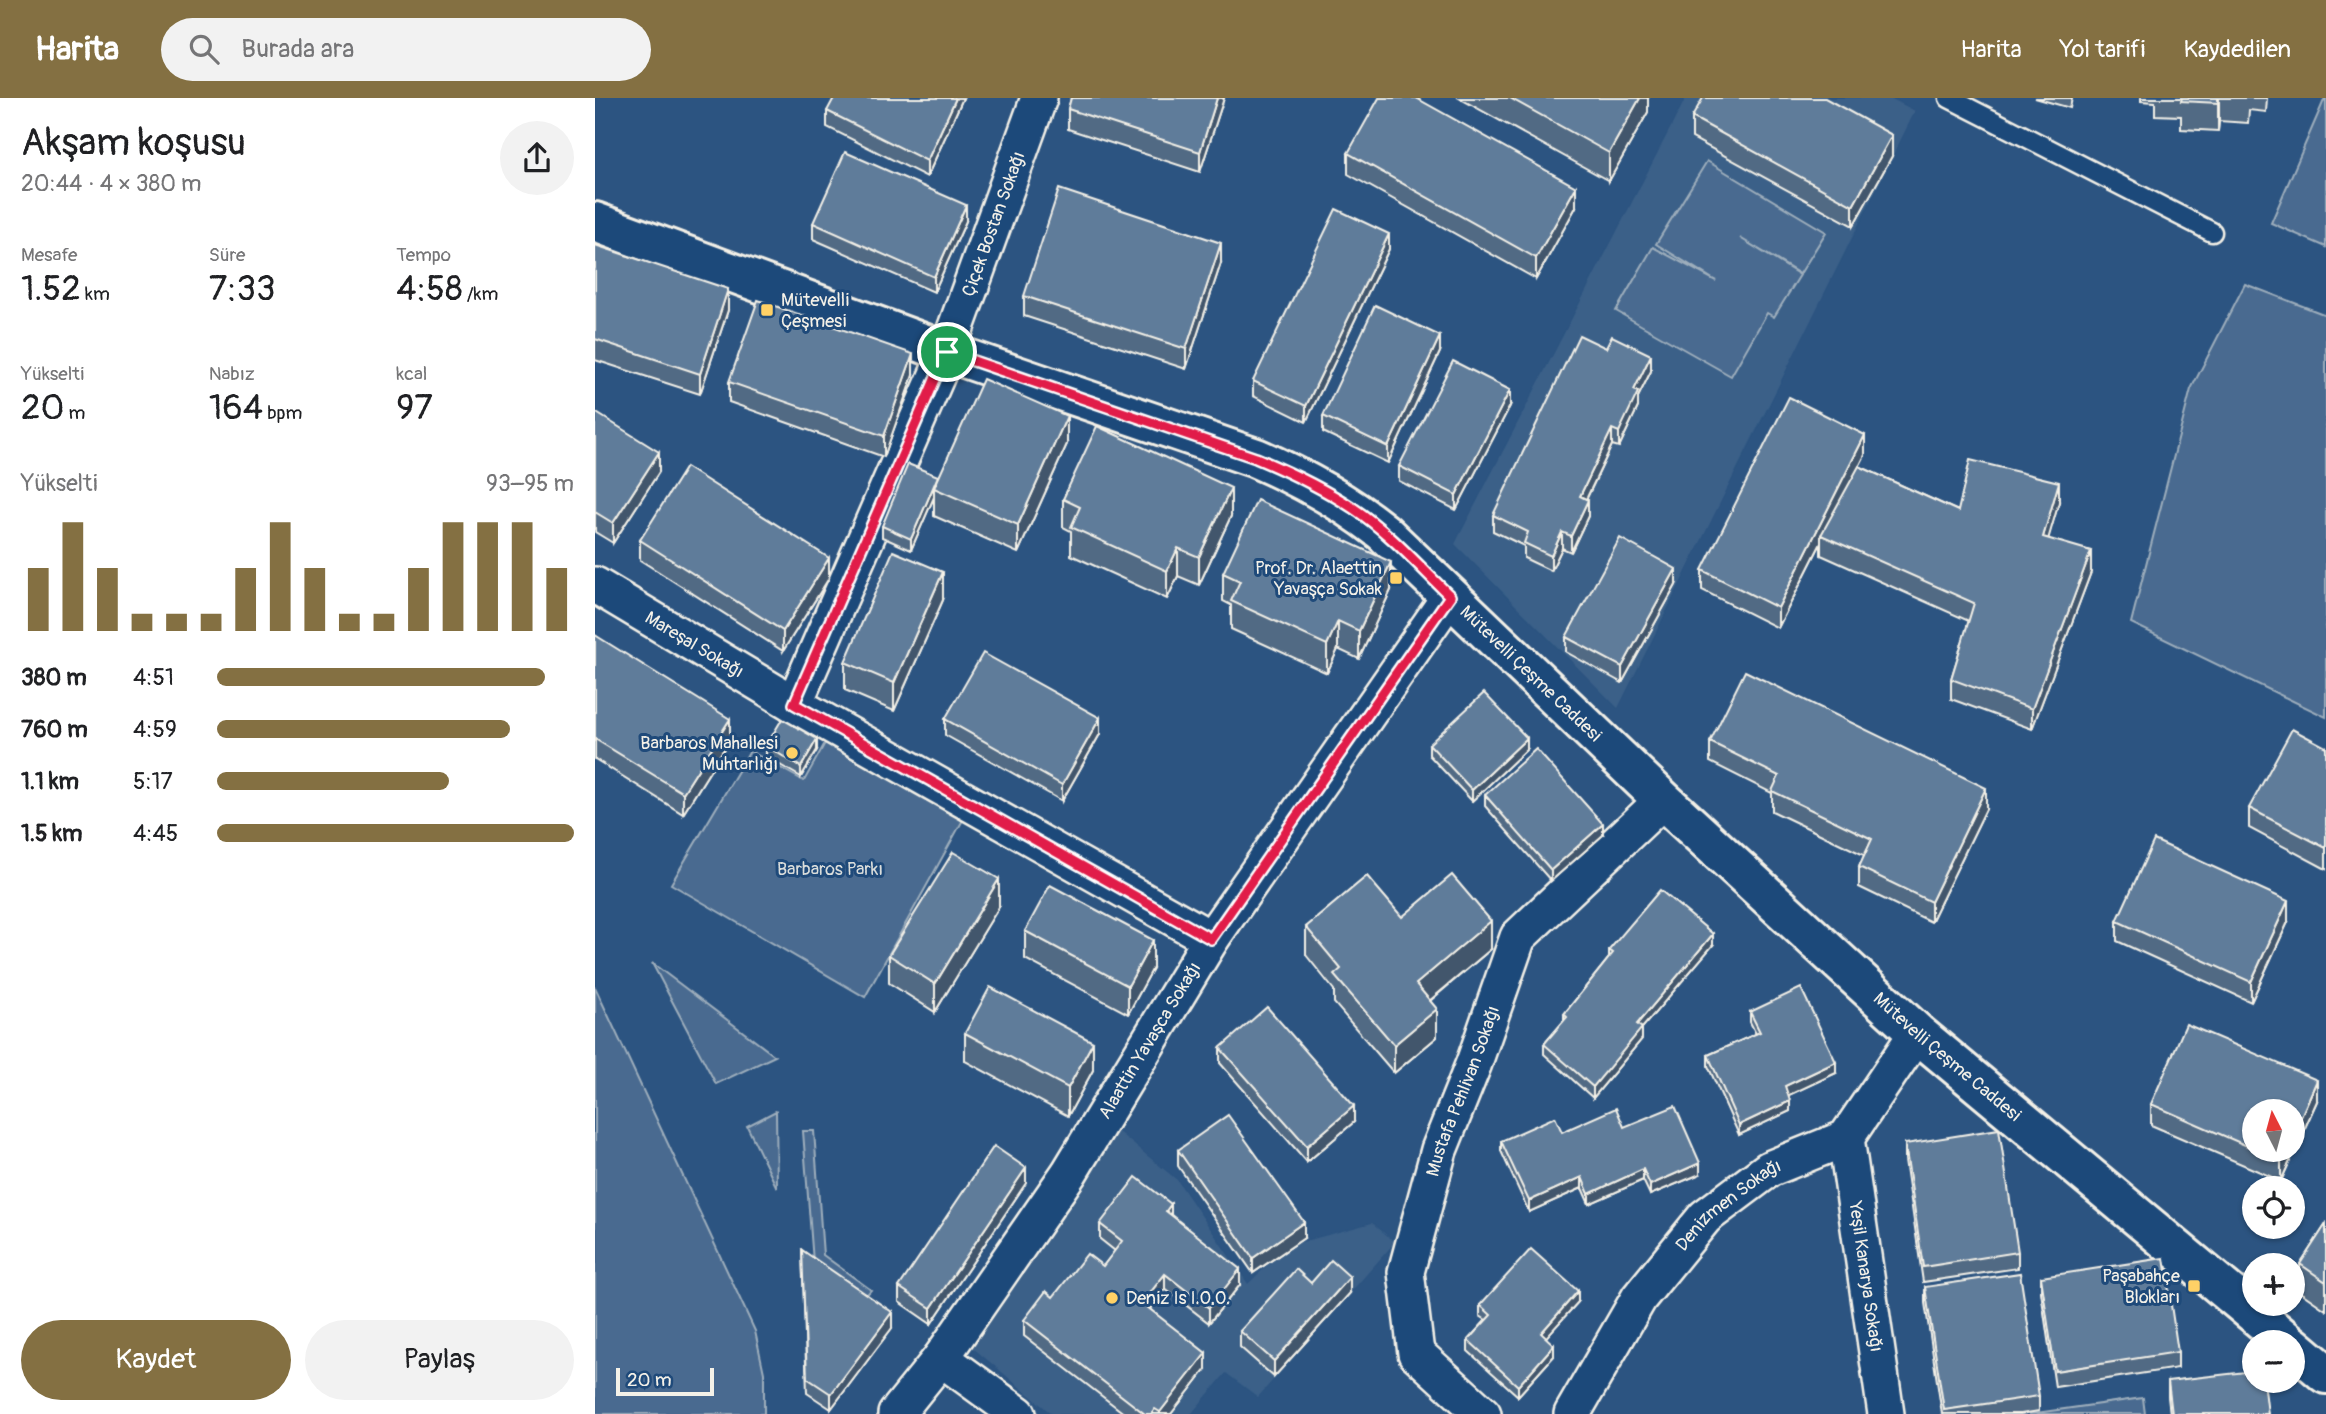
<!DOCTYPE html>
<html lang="tr">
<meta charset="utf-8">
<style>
body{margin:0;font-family:Pangolin,sans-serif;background:#f2f2f2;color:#202124;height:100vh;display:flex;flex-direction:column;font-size:26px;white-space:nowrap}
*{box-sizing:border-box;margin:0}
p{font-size:23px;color:#757577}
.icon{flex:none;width:38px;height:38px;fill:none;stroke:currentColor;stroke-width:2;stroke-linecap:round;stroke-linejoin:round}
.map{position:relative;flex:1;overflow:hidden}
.side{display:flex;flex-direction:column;background:#fff;width:595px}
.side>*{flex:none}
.needle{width:46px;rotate:354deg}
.buttons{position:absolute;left:1647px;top:1001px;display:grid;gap:14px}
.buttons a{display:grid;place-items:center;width:63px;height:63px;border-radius:50%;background:#fff;box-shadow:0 2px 5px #0004;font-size:35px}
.scale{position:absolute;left:21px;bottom:18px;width:98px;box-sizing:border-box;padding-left:7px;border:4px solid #f4f1e8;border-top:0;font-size:19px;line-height:24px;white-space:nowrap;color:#f4f1e8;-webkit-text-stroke:5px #1f4a7a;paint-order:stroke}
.pin{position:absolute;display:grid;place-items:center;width:60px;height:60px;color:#fff;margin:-30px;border:4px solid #fff;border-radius:50%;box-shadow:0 2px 7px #0007}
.round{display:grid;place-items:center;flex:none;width:74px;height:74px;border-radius:37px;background:#f2f2f2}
.head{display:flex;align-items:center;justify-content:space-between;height:119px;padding:0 21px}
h1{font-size:38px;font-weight:600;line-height:52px}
.metrics{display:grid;grid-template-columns:repeat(3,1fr);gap:10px;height:119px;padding:7px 21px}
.metrics div{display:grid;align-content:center}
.metrics b{font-size:35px;font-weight:600}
.metrics small{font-size:19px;font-weight:400}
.metrics p{font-size:19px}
.chart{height:196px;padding:14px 21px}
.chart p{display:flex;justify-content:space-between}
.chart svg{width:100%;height:126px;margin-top:7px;stroke:#847042;stroke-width:6}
.cta{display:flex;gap:14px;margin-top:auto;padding:14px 21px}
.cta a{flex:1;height:80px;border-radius:42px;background:#847042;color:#fff;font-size:28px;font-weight:600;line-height:80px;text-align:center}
.cta a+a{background:#f2f2f2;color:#202124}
ul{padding:0 21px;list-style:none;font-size:23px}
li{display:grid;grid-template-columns:112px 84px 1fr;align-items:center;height:52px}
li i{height:18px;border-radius:9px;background:#847042}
header{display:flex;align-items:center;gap:42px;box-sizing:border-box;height:98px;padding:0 35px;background:#847042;color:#fff}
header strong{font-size:33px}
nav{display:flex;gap:38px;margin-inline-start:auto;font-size:24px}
.search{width:490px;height:63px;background:#f2f2f2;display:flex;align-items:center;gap:18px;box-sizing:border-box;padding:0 24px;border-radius:38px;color:#757577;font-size:26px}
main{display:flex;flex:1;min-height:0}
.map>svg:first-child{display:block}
.built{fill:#3b6088}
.green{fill:#496b90;stroke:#9eaebc;stroke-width:2}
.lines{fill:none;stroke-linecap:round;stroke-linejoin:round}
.service-casing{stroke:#f4f1e8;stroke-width:23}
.minor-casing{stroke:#f4f1e8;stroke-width:40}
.tertiary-casing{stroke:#f4f1e8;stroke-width:44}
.service{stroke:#1f4a7a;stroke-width:18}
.minor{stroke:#1f4a7a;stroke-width:35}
.tertiary{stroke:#1f4a7a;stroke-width:38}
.wall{fill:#516a84;stroke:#f4f1e8;stroke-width:2;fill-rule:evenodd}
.shaded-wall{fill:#42566c;stroke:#f4f1e8;stroke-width:2}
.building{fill:#5e7b9a;stroke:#f4f1e8;stroke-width:2}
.route-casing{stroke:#fff;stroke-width:14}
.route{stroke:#e11d48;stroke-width:9}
.poi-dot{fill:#ffd166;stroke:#1f4a7a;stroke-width:2.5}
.labels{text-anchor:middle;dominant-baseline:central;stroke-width:6;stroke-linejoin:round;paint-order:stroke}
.street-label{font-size:18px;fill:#f4f1e8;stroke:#1f4a7a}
.poi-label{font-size:18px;fill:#f4f1e8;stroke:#1f4a7a;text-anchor:end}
.park-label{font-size:18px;fill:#dadddb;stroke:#1f4a7a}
</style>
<header>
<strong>Harita</strong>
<div class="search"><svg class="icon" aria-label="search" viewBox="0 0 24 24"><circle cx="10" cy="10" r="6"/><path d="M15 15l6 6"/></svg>Burada ara</div>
<nav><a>Harita</a><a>Yol tarifi</a><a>Kaydedilen</a></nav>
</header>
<main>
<section class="side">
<div class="head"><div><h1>Akşam koşusu</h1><p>20:44 · 4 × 380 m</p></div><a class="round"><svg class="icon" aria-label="share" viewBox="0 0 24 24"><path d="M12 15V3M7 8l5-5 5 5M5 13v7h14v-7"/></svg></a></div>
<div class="metrics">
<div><p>Mesafe</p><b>1.52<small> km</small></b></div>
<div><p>Süre</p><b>7:33</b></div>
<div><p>Tempo</p><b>4:58<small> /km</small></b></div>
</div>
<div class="metrics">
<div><p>Yükselti</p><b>20<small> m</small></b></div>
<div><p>Nabız</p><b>164<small> bpm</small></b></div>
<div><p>kcal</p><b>97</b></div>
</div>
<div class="chart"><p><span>Yükselti</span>93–95 m</p>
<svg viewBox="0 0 160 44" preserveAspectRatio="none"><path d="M5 44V22M15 44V6M25 44V22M35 44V38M45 44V38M55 44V38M65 44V22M75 44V6M85 44V22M95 44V38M105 44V38M115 44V22M125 44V6M135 44V6M145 44V6M155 44V22"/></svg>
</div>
<ul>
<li><b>380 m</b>4:51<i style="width:92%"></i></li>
<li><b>760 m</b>4:59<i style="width:82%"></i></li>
<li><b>1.1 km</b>5:17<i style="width:65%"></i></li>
<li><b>1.5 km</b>4:45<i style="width:100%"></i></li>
</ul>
<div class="cta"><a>Kaydet</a><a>Paylaş</a></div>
</section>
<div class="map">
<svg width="1731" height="1316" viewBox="0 0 1731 1316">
<rect width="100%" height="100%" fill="#2c5481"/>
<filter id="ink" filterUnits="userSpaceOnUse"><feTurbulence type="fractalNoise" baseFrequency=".0143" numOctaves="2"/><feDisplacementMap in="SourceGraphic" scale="14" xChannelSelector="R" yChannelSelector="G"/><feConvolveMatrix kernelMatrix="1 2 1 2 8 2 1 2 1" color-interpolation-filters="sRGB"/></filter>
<g filter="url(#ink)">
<g class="built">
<path d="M1091 0H1295L1320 13 1023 610 860 446Z"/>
<path d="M522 1033 582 1082 653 1186 692 1148 777 1125 800 1144 663 1299 631 1275 596 1316H457L371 1244 502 1052Z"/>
</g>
<g class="green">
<path d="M1730 0H1731V149L1676 125Z"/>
<path d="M1112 63 1231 134 1205 176 1145 140 1205 177 1179 219 1172 215 1136 278 1021 213 1058 149 1121 183 1061 146Z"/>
<path d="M1650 186 1731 217V619L1536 525 1596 291Z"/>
<path d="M230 645 368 722 270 899 76 786 155 653 209 683Z"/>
<path d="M57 865 180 958 121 986Z"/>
<path d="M0 889 160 1233 169 1275V1316H0Z"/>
<path d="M181 1013 182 1090 152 1028Z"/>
<path d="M208 1033H219L228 1157 276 1192 267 1202 218 1164Z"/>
<path d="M1548 1300 1550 1316H1434Z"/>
</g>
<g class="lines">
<defs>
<path id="service" d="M1354 0 1617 134"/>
<g id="minor">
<path id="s1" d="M0 487 199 606 616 841"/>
<path id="s2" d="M199 606 352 254 444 0"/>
<path id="s3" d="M1251 1040 1291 1316"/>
<path d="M346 1260 423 1316"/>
<path id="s4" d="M301 1316 346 1260 474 1075 616 841 855 498"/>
<path id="s5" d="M888 1316 821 1255 811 1174 844 1052 879 965 923 839 1068 702"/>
<path id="s6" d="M977 1316 1044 1200 1110 1119 1174 1071 1251 1040 1322 935"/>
</g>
<g id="tertiary">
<path id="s7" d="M0 124 352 254 661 360C707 380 749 403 788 434L1068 702 1322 935 1693 1244"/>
<path d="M1698 1248 1731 1276"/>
</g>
</defs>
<use href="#service" class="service-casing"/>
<use href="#minor" class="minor-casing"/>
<use href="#tertiary" class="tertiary-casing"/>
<use href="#service" class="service"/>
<use href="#minor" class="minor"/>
<use href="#tertiary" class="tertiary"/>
</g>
<g class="wall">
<path d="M368 0 332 79 232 29V13Z"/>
<path d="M476 0H629L605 74 473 31V11Z"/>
<path d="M864 0H1053V14L1014 83Z"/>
<path d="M1440 0H1477L1475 10Z"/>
<path d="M1546 0H1672L1671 14 1654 12 1653 25 1624 23 1623 33 1586 31V18L1560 17V4L1546 3Z"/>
<path d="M1097 19 1297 58 1258 128 1097 40Z"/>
<path d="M753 55 981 109 941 181 753 76Z"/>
<path d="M371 123 339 194 218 141V125Z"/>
<path d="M0 147 133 212 105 296 0 262Z"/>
<path d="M794 151 711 324 658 298V283Z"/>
<path d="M626 165 591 271 429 218V198Z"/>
<path d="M845 254 793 365 728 334V318Z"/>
<path d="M1056 273 1043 299V309L1024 349 1017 347 991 402 993 418 976 454 967 450 956 473 929 460V448L898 433V417Z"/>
<path d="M318 277 289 359 134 304V284Z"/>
<path d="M915 308 861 412 804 383V368Z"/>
<path d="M0 314 64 374 18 445 0 434Z"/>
<path d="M472 346 423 455 339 418V399L316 452 287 439V428L343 378Z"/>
<path d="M1270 357 1264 368 1363 413 1464 404 1453 440 1496 474 1437 631 1356 601V581L1374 523 1226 457V445L1183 530 1107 492V472Z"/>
<path d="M468 401 636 418 604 487 583 478 572 501 476 457V433L468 429Z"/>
<path d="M45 442 234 480 188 553 45 462Z"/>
<path d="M628 475 796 492 764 561 743 551 732 575 636 531V507L628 503Z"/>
<path d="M1081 487 1027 585 971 554V539Z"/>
<path d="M348 502 299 613 250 592V564Z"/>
<path d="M0 537 135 641 88 716 0 661Z"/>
<path d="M350 621 505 636 467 703 350 637Z"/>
<path d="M1115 644 1391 711 1336 824 1264 789V769L1269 757 1177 713V695L1115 664Z"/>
<path d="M834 646 932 651 877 703 834 657Z"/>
<path d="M171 648 222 652 206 679 171 659Z"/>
<path d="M1731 649V771L1654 730V710Z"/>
<path d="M890 697 1008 737 956 783 890 708Z"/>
<path d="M404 809 340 914 294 885V857Z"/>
<path d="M807 819 896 851 835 903 842 939 799 975 739 905V892L711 857V829Z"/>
<path d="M1522 823 1693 824 1656 904 1522 843Z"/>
<path d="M430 833 558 870 533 916 430 861Z"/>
<path d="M1118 847 1047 930V941L998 1000 949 956V946L969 923V916L1014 860V852Z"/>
<path d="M1155 914 1241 975 1193 997 1195 1013 1144 1037 1113 968V957L1161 936 1155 924Z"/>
<path d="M370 935 498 972 473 1018 370 963Z"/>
<path d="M625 950 759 1024 712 1064 625 965Z"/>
<path d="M1722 1003 1686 1083 1556 1027V1006ZM1659 1013 1698 1052H1659Z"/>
<path d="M1029 1029 1105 1076 1055 1097 1048 1082 994 1106 987 1090 934 1114 906 1053V1043L967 1034Z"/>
<path d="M1310 1046 1423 1154V1170L1328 1184 1310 1062Z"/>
<path d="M583 1052 709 1140 658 1175 583 1068Z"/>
<path d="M431 1085 336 1226 304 1204V1189Z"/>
<path d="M576 1117 645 1187 614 1225 570 1191 555 1211 611 1271 576 1316H530L429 1238V1222L458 1199 508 1168 520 1153 505 1141V1126Z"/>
<path d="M1731 1126V1212L1705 1194V1166Z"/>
<path d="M207 1152 297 1230 236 1311 212 1295Z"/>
<path d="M1446 1179 1583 1254V1270L1460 1289 1446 1194Z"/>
<path d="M716 1185 755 1195 679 1279 645 1249V1233Z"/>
<path d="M1330 1189 1444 1298V1313L1426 1316H1347L1330 1205Z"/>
<path d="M983 1204 951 1239 959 1258 923 1298 873 1253V1242L891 1222 885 1218V1207Z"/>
<path d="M1573 1283 1673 1316H1575L1573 1299Z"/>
</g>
<g class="shaded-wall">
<path d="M361 0H368L332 79V63Z"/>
<path d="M622 0H629L605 74V54Z"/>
<path d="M1045 0H1053V14L1014 83V55Z"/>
<path d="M1624 0V23L1623 33V5Z"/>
<path d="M1297 37V58L1258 128V108Z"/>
<path d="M981 89V109L941 181V160Z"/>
<path d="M371 107V123L339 194V179Z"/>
<path d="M794 136V151L711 324V308Z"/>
<path d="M626 145V165L591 271V251Z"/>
<path d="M133 191V212L105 296V276Z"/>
<path d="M845 238V254L793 365V349Z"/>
<path d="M318 256V277L289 359V338Z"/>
<path d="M1056 257V273L1043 299V309L1024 349V334L1039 292Z"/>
<path d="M915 292V308L861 412V397Z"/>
<path d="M472 318V346L423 455V427Z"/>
<path d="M1017 331V347L985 414V398Z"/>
<path d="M1270 337V357L1229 438 1226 437V445L1183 530V510Z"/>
<path d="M64 354V374L18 445V425Z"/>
<path d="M343 378 339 390V399L316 452V441Z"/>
<path d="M1464 384V404L1448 459V439Z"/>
<path d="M636 390V418L604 487V459Z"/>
<path d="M993 402V418L976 454V438Z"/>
<path d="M967 434V450L956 473V458Z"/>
<path d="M583 450V478L572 501V473Z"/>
<path d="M1496 453V474L1437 631V611Z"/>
<path d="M234 460V480L188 553V533Z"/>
<path d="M796 464V492L764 561V533Z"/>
<path d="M1081 471V487L1027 585V569Z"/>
<path d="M348 474V502L299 613V585Z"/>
<path d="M743 523V551L732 575V547Z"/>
<path d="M505 620V636L467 703V687Z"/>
<path d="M135 621V641L88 716V695Z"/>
<path d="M932 640V651L877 703V692Z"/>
<path d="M222 641V652L206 679V669Z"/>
<path d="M1391 690V711L1336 824V804Z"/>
<path d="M1008 726V737L956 783V772Z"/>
<path d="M404 781V809L340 914V886Z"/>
<path d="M1693 803V824L1656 904V884Z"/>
<path d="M896 823V851L821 914V886Z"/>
<path d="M1118 836V847L1047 930V941L998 1000V989L1042 926Z"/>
<path d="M558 842V870L533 916V888Z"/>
<path d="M842 911V939L799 975V947Z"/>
<path d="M498 944V972L473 1018V990Z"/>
<path d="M1241 964V975L1190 999V988Z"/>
<path d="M1722 982V1003L1686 1083V1063L1691 1052H1698V1037Z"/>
<path d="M1195 1003V1013L1144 1037V1027Z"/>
<path d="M759 1008V1024L712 1064V1048Z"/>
<path d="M1105 1065V1076L1055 1097V1087Z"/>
<path d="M431 1070V1085L336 1226V1210Z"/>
<path d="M1048 1071V1082L994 1106V1096Z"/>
<path d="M987 1079V1090L934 1114V1103Z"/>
<path d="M576 1106V1122L571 1113Z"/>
<path d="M709 1124V1140L658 1175V1160Z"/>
<path d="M645 1171V1187L614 1225V1210Z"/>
<path d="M570 1176V1191L547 1221V1205Z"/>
<path d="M755 1179V1195L679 1279V1263Z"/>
<path d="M983 1193V1204L946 1245V1235Z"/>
<path d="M297 1214V1230L236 1311V1296Z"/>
<path d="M959 1247V1258L923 1298V1288Z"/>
<path d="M611 1255V1271L576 1316H565V1314Z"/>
</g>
<g class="building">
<path d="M239 0H361L332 63 232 13Z"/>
<path d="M476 0H622L605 54 473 11Z"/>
<path d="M784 0H821L981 89 941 160 753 55Z"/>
<path d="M915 0H1045L1014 55Z"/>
<path d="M1108 0H1230L1297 37 1258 108 1097 19Z"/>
<path d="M1587 0H1623V5L1586 3Z"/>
<path d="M250 54 371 107 339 179 218 125Z"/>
<path d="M464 91 626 145 591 251 429 198Z"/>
<path d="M741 111 794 136 711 308 658 283Z"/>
<path d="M0 147 133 191 105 276 0 241Z"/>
<path d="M163 202 318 256 289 338 134 284Z"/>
<path d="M780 207 845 238 793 349 728 318Z"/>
<path d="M984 237 1011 250 1017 238 1056 257 1039 292 1043 294 1024 334 1017 331 985 398 993 402 976 438 967 434 956 458 929 445 933 434 898 417Z"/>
<path d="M858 263 915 292 861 397 804 368Z"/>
<path d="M388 281 472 318 423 427 339 390Z"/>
<path d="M1194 299 1270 337 1183 510 1107 472Z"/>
<path d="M0 314 64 354 18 425 0 414Z"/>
<path d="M502 328 636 390 604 459 583 450 572 473 476 429 485 409 468 401Z"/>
<path d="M1375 362 1464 384 1448 439 1496 453 1437 611 1356 581 1379 505 1226 437 1264 368 1363 413Z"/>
<path d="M313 366 343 378 316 441 287 428Z"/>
<path d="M91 369 234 460 188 533 45 442Z"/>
<path d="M662 402 796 464 764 533 743 523 732 547 636 503 645 483 628 475Z"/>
<path d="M1025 440 1081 471 1027 569 971 539Z"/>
<path d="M298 453 348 474 299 585 250 564Z"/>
<path d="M0 537 135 621 88 695 0 641Z"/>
<path d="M388 555 505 620 467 687 350 621Z"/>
<path d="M1150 573 1391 690 1336 804 1264 769 1277 741 1177 693 1184 678 1115 644Z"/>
<path d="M889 595 932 640 877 692 834 646Z"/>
<path d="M187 621 222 641 206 669 171 648Z"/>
<path d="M1697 631 1731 649V750L1654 710Z"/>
<path d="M941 651 1008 726 956 772 890 697Z"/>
<path d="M1559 742 1693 803 1656 884 1522 823Z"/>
<path d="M358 754 404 781 340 886 294 857Z"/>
<path d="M857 777 896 823 821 886 842 911 799 947 739 877 746 871 711 829 772 778 807 819Z"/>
<path d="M455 787 558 842 533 888 430 833Z"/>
<path d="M1065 792 1118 836 1042 926 1047 930 998 989 949 946 972 919 969 916 1018 855 1014 852Z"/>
<path d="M395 889 498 944 473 990 370 935Z"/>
<path d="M1206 890 1241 964 1190 988 1195 1003 1144 1027 1113 957 1165 934 1155 914Z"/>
<path d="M672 909 759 1008 712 1048 625 950Z"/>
<path d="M1591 926 1722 982 1698 1037V1013H1659V1051L1556 1006Z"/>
<path d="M1080 1008 1105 1065 1055 1087 1048 1071 994 1096 987 1079 934 1103 906 1043 960 1019 967 1034 1021 1010 1029 1029Z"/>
<path d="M633 1017 709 1124 658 1160 583 1052Z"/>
<path d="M1404 1031 1423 1154 1328 1169 1310 1046Z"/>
<path d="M399 1048 431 1070 336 1210 304 1189Z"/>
<path d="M1661 1052H1691L1686 1063Z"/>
<path d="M541 1079 576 1106 571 1113 645 1171 614 1210 570 1176 547 1205 611 1255 565 1314 560 1311 556 1316H550L429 1222 451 1193 458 1199 492 1156 508 1168 527 1143 505 1126Z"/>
<path d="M1731 1126V1184L1705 1166Z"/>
<path d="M936 1151 983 1193 946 1235 959 1247 923 1288 873 1242 896 1217 885 1207Z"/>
<path d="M207 1152 297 1214 236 1296 212 1280Z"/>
<path d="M1569 1160 1583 1254 1460 1273 1446 1179Z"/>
<path d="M736 1162 755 1179 679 1263 645 1233 701 1171 716 1185Z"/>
<path d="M1425 1175 1444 1298 1349 1312 1330 1189Z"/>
<path d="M1659 1273V1283H1669L1673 1316H1577L1573 1283Z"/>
</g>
</g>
<g class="lines" filter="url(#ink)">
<defs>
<path id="route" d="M352 254 661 360C694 374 728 390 758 410 794 434 824 468 855 498L616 841 199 606Z"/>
</defs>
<use href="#route" class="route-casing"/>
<use href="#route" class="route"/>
</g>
<g class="poi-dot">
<rect x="165" y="205" width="14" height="14" rx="3.5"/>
<rect x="794" y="473" width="14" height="14" rx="3.5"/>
<circle cx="197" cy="655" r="7"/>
<rect x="1592" y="1181" width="14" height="14" rx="3.5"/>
<circle cx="517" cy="1200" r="7"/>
</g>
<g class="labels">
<g class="street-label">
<text stroke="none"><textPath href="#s2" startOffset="520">Çiçek Bostan Sokağı</textPath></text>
<text stroke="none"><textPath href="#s1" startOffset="116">Mareşal Sokağı</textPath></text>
<text stroke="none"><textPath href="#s7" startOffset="1054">Mütevelli Çeşme Caddesi</textPath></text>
<text stroke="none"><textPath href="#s4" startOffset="452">Alaattin Yavaşca Sokağı</textPath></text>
<text stroke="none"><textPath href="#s7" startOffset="1620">Mütevelli Çeşme Caddesi</textPath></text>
<text stroke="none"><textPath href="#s5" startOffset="362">Mustafa Pehlivan Sokağı</textPath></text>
<text stroke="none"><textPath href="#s6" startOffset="264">Denizmen Sokağı</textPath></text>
<text stroke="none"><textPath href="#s3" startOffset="140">Yeşil Kanarya Sokağı</textPath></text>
</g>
<g class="poi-label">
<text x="186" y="202" text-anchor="start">Mütevelli<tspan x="186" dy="21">Çeşmesi</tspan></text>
<text x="787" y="470">Prof. Dr. Alaettin<tspan x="787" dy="21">Yavaşça Sokak</tspan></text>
<text x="183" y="645">Barbaros Mahallesi<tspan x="183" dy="21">Muhtarlığı</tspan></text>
<text x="1585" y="1178">Paşabahçe<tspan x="1585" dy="21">Blokları</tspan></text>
<text x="531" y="1200" text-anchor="start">Deniz Is I.O.O.</text>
</g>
<g class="park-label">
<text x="235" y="771">Barbaros Parkı</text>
</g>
</g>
</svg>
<div class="buttons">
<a><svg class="needle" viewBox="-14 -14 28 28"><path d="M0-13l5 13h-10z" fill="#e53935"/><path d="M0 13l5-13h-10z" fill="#757577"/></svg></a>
<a><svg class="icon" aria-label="locate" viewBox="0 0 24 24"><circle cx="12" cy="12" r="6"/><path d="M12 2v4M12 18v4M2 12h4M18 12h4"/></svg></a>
<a>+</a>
<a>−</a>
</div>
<div class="scale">20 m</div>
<div class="pin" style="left:352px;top:254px;background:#1e9e55"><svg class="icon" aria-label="arrive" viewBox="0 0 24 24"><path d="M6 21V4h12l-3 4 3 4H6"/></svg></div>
</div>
</main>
